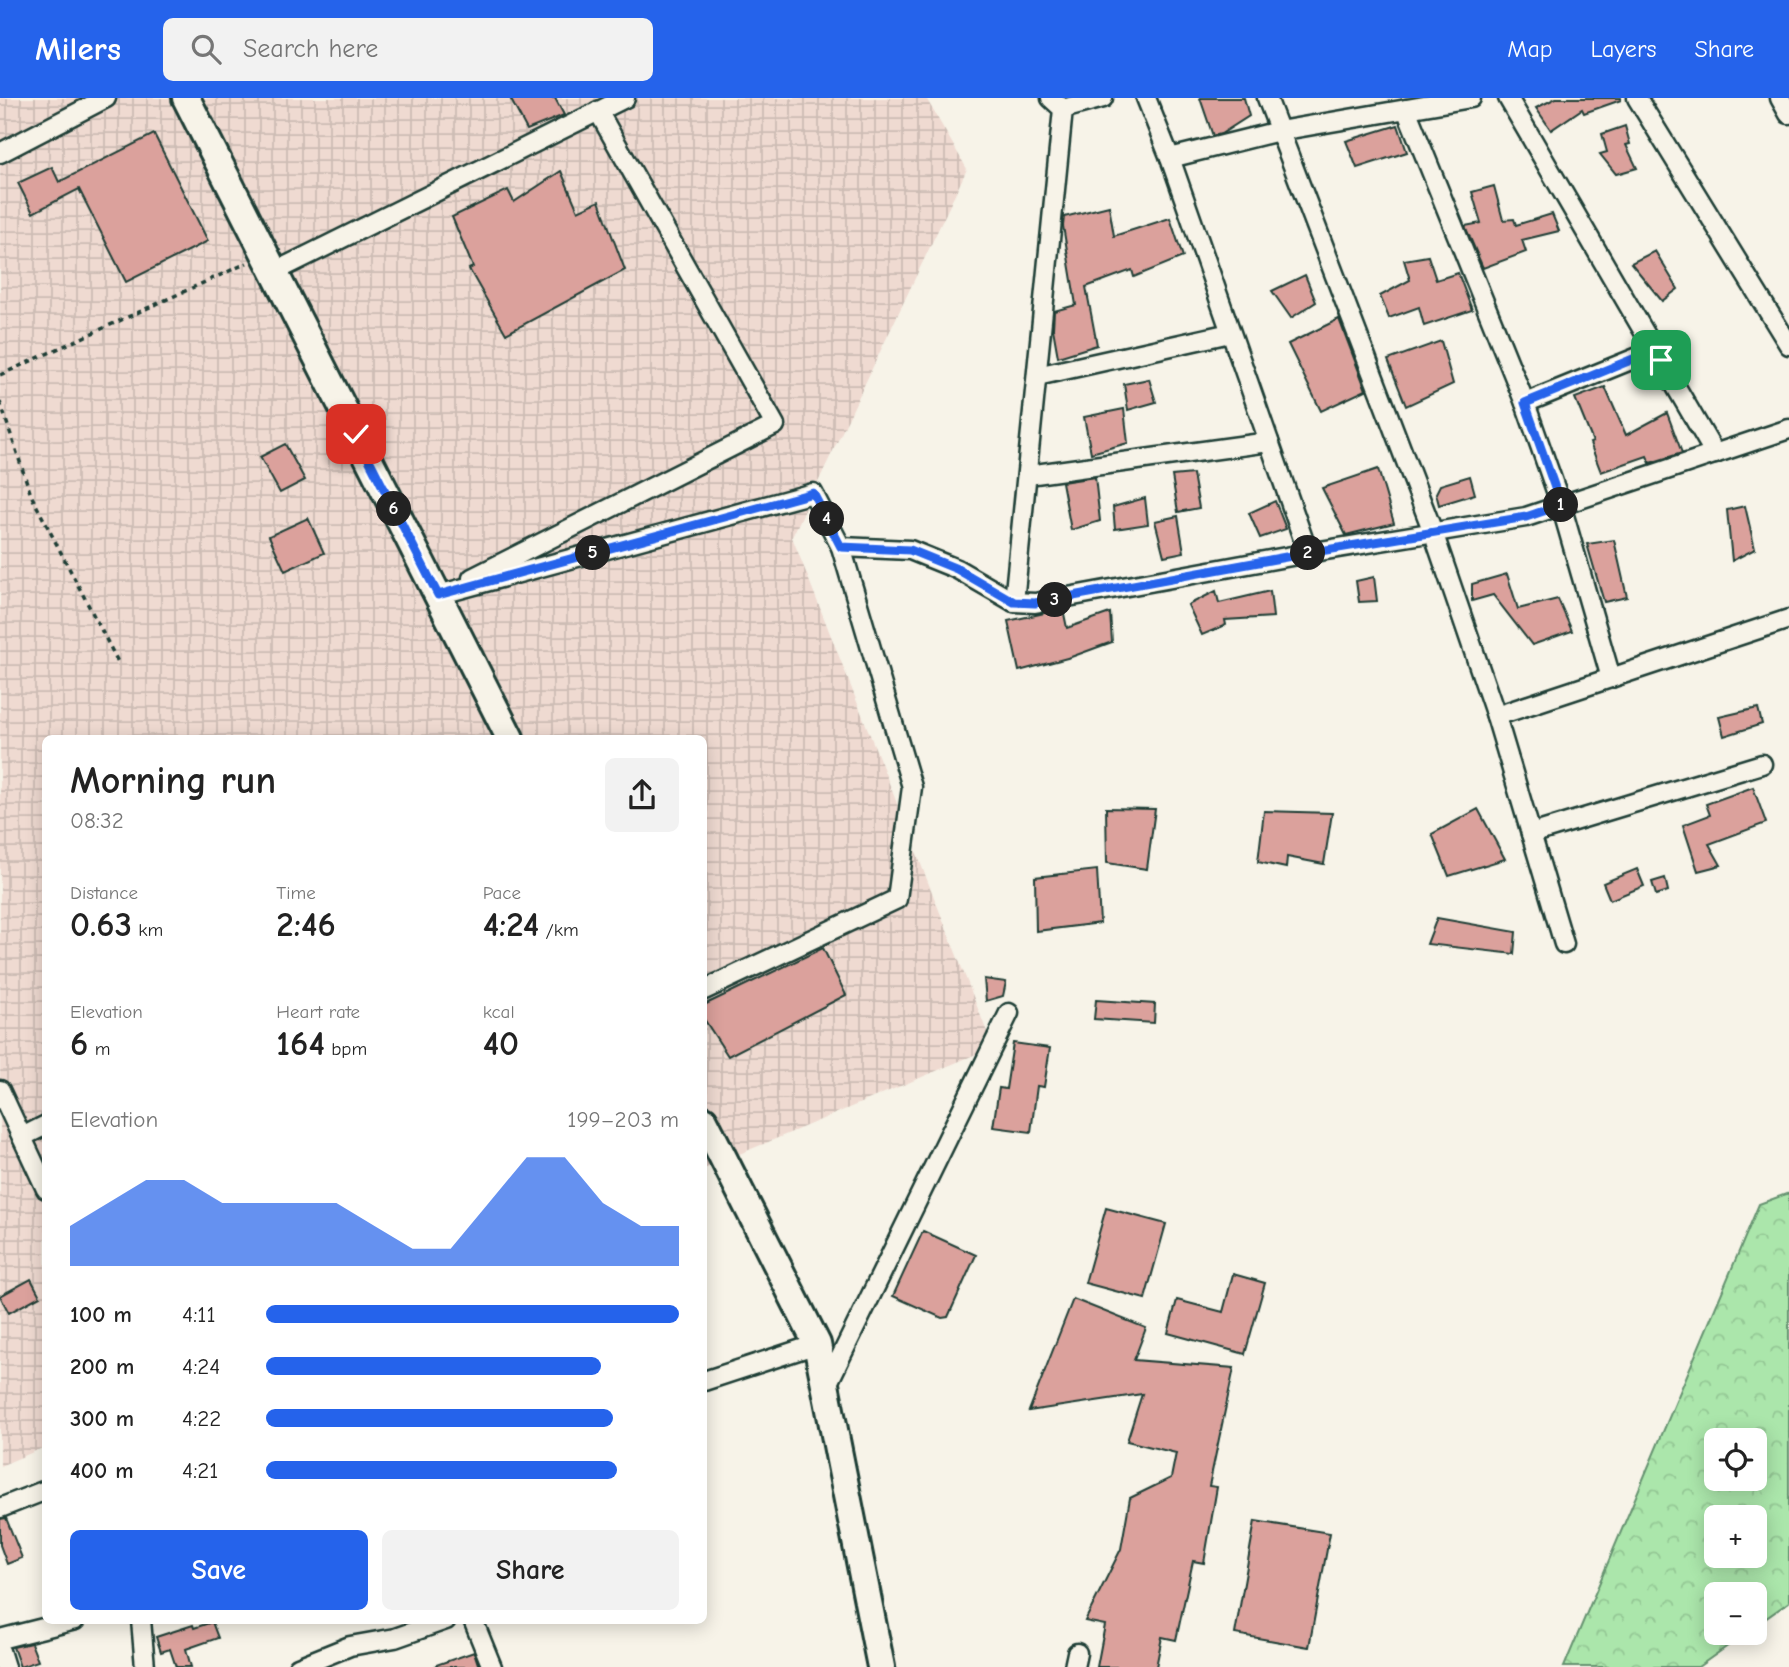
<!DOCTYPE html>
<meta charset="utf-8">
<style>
body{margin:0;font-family:"Comic Neue",sans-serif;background:#f2f2f2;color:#222;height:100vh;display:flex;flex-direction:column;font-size:26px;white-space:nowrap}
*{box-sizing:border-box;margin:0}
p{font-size:23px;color:#767676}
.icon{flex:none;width:38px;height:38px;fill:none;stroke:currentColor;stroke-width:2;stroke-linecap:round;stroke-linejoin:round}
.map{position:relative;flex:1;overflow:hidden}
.side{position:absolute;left:42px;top:637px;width:665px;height:889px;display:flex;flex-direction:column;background:#fff;border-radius:10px;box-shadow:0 4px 18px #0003}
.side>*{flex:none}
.fabs{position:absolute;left:1704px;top:1330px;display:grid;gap:14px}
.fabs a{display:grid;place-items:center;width:63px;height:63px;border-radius:10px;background:#fff;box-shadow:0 4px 18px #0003;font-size:35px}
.pin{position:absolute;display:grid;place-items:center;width:60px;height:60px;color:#fff;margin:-30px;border-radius:14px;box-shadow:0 4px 10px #0006}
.km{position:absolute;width:35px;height:35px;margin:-18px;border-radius:50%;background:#222;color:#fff;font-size:19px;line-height:35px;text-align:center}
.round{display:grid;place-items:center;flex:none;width:74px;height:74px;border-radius:10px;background:#f2f2f2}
.headline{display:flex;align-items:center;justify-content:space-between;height:119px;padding:0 28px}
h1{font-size:38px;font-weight:800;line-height:52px}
.stats{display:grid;grid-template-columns:repeat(3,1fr);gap:10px;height:119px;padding:7px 28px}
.stats div{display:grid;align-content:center}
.stats b{font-size:35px;font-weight:800}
.stats small{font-size:19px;font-weight:400}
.stats p{font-size:19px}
.chart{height:196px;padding:14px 28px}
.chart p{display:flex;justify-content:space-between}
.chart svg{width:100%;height:126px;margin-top:7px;fill:#2563eb;opacity:.7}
.primary-button{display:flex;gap:14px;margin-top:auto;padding:14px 28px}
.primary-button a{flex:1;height:80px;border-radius:10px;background:#2563eb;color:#fff;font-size:28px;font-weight:800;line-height:80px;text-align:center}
.primary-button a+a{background:#f2f2f2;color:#222}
ul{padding:0 28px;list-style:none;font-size:23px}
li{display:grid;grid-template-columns:112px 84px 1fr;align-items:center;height:52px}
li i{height:18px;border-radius:9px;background:#2563eb}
header{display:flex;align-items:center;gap:42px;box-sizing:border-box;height:98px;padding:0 35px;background:#2563eb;color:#fff}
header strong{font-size:33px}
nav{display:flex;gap:38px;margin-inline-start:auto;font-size:24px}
.search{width:490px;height:63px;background:#f2f2f2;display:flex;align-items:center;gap:18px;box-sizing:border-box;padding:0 24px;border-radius:10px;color:#767676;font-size:26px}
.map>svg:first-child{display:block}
.industrial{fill:url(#industrial-grid)}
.forest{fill:url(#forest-crowns);stroke:#659270;stroke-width:2;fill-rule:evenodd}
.building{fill:#dba19c;stroke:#1f3d34;stroke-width:2}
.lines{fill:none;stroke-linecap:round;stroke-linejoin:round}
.minor-casing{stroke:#1f3d34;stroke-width:23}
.secondary-casing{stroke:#1f3d34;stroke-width:32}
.path{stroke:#1f3d34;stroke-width:3.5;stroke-dasharray:5 5;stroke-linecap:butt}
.minor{stroke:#f7f3e8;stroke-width:18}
.secondary{stroke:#f7f3e8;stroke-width:26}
.route-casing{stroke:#fff;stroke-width:14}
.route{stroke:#2563eb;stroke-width:9}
</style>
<header>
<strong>Milers</strong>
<div class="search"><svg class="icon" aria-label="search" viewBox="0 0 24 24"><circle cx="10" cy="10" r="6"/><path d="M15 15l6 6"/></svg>Search here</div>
<nav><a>Map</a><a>Layers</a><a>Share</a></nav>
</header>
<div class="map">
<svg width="1789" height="1569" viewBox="0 0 1789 1569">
<defs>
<pattern id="industrial-grid" width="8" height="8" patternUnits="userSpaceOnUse" patternTransform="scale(1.75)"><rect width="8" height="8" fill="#efdad1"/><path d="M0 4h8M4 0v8" fill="none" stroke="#ccbcb4"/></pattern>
<pattern id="forest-crowns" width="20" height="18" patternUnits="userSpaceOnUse" patternTransform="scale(1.75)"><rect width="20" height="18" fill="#abe6ab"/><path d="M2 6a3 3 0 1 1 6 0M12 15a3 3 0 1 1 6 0" fill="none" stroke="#93c694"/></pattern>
</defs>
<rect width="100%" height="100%" fill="#f7f3e8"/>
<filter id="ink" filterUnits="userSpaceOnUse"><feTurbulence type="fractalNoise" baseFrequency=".0143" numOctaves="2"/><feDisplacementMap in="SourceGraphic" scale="14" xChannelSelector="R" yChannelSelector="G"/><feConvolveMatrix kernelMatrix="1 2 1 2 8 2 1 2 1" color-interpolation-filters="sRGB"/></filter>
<g filter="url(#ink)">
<path class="industrial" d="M0 0H926L967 71 792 439 993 949 704 1071V640H46L45 1349 0 1368Z"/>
<path class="forest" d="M1789 1095V1504L1755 1528V1496H1717V1535H1746L1698 1569H1564L1759 1106ZM1717 1342H1755V1381H1717ZM1717 1419H1755V1458H1717Z"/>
<g class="building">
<path d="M510 0H555L564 17 527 32Z"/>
<path d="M1200 0H1244L1249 18 1221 36 1213 38Z"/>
<path d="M1556 0H1621V2L1584 15 1582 11 1551 32 1536 10Z"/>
<path d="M1398 27 1407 54 1357 70 1346 43Z"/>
<path d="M1625 28 1630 46 1626 47 1637 70 1616 76 1600 56 1607 54 1602 36Z"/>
<path d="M154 36 208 143 126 184 79 91 33 115 18 85 52 69 59 84Z"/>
<path d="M561 73 578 113 599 103 625 172 506 236 469 171 473 169 452 119 508 92 514 104Z"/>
<path d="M1494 88 1503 122 1514 121 1516 127 1552 116 1559 133 1522 142 1526 154 1483 170 1465 128 1481 125 1472 94Z"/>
<path d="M1109 108 1114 138 1170 120 1183 159 1134 179 1132 172 1086 189 1097 247 1058 259 1053 231 1054 213 1076 207 1063 128 1064 119Z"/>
<path d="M1655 153 1678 191 1662 203 1631 165Z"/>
<path d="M1428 158 1436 182 1458 175 1472 212 1424 228 1419 209 1389 220 1380 198 1410 182 1404 162Z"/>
<path d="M1305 177 1316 204 1291 220 1272 193Z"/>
<path d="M1339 221 1366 292 1321 313 1288 246Z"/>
<path d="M1441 243 1453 286 1406 308 1388 262Z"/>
<path d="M1149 281 1156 304 1128 312 1124 286Z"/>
<path d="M1605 289 1626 337 1667 315 1682 355 1650 365 1647 358 1601 374 1590 345 1593 344 1575 300Z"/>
<path d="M1124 311 1128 345 1091 355 1084 319Z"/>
<path d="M285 346 305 382 280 395 260 359Z"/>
<path d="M1378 371 1394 425 1346 437 1322 390Z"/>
<path d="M1193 376 1199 410 1178 414 1172 378Z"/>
<path d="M1470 378 1475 396 1439 407 1436 395 1440 387Z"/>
<path d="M1095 379 1100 423 1071 432 1062 384Z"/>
<path d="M1145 400 1148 426 1115 431 1113 409Z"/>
<path d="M1275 403 1286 431 1260 440 1249 415Z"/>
<path d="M1745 408 1755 451 1732 463 1727 412Z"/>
<path d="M1178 418 1184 454 1164 458 1155 423Z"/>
<path d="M308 420 324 455 285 473 269 438Z"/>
<path d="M1614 442 1627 499 1604 504 1587 446Z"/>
<path d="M1507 476 1518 511 1558 501 1572 533 1532 547 1493 497 1472 503V486Z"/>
<path d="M1374 479 1377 503 1359 504 1356 483Z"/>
<path d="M1216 493 1219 505 1270 493 1273 519 1225 522 1226 527 1202 537 1188 507Z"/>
<path d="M1063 511 1067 530 1110 515 1112 544 1071 559 1019 573 1008 523Z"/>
<path d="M1758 610 1762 626 1724 638 1719 619Z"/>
<path d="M1753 689 1766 725 1709 746 1721 767 1698 773 1683 727 1710 717 1706 706Z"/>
<path d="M1106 710 1155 711 1147 771 1107 765Z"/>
<path d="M1478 711 1505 761 1449 778 1432 736Z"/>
<path d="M1264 713 1332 715 1324 766 1287 759 1286 770 1258 764Z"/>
<path d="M1637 771 1644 788 1610 802 1603 785Z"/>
<path d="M1097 772 1100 825 1036 833 1035 779Z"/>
<path d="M1665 780 1668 793 1656 797 1652 784Z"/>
<path d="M1437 820 1516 834 1514 856 1427 846Z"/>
<path d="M823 850 846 897 728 958 704 921V907Z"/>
<path d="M984 881 1006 884 1003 898 986 903Z"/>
<path d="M1096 902 1155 906 1154 925 1094 921Z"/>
<path d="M1013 945 1050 950 1044 989 1037 988 1031 1034 993 1029 999 990 1006 991Z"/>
<path d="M1106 1110 1166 1126 1145 1201 1085 1185Z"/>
<path d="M923 1133 976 1157 948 1219 942 1220 893 1198Z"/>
<path d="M1233 1176 1265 1185 1245 1256 1168 1235 1177 1202 1223 1214Z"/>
<path d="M31 1181 40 1198 9 1215 0 1198Z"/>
<path d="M1073 1201 1146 1230 1134 1262 1234 1270 1209 1388 1217 1389 1204 1465 1193 1463 1176 1542 1162 1539 1156 1569H1097L1105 1527 1085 1523 1121 1451 1130 1400 1171 1380 1176 1355 1127 1343 1142 1296 1029 1313Z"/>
<path d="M6 1420 22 1460 7 1466 0 1447V1421Z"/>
<path d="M1255 1423 1330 1435 1309 1549 1235 1536Z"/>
<path d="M212 1524 218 1540 186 1551 191 1569H176L170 1551 161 1554 156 1539 193 1527 194 1530Z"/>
<path d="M31 1545 38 1563 20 1569 13 1549Z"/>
<path d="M474 1554 479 1569H437L436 1567Z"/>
</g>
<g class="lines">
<defs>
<g id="minor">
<path d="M1146 0 1170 60 1279 33 1471 0"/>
<path d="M1267 0 1433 434 1496 618 1789 521"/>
<path d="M1508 0 1715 356"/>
<path d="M1637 0 1789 247"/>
<path d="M1780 0 1789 16"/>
<path d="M1063 11 1103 0"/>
<path d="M1406 11 1525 305 1561 407 1611 580"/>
<path d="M0 55 106 0"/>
<path d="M1170 60 1308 455"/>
<path d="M274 174 625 0"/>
<path d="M1037 278 1230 235"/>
<path d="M1525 305 1653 253"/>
<path d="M1028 377 1269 344"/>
<path d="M841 449 910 452 957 471 1014 504 1035 505 1308 455 1526 419 1789 331"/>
<path d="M472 480 775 327 598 13"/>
<path d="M438 497 813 395 841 449 912 689 897 801 704 892"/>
<path d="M1014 504 1063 11 1051 0"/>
<path d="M1496 618 1564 846"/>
<path d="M1531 736 1762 666"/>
<path d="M0 992 46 1091"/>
<path d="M22 1039 46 1027"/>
<path d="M704 1283 817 1246"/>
<path d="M826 1289 1009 915"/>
<path d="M0 1410 46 1392"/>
<path d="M141 1522 145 1569"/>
<path d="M473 1522 492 1569"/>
<path d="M0 1541 75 1522"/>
<path d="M0 1553 5 1569"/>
<path d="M298 1569 350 1548 395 1540 446 1522"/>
<path d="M1074 1569 1077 1555"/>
</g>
<g id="secondary">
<path d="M186 0 510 640"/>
<path d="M704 1022 817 1246 881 1569"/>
</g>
</defs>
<use href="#minor" class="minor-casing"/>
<use href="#secondary" class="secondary-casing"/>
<g class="path">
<path d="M0 277 247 165"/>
<path d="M0 304 31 397 118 564"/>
</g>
<use href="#minor" class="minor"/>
<use href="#secondary" class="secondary"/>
</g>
</g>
<g class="lines" filter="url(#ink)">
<defs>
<path id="route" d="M356 336 438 497 813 395 841 449 910 452 957 471 1014 504 1035 505 1308 455 1526 419 1561 407 1525 305 1653 253 1661 262"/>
</defs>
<use href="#route" class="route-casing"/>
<use href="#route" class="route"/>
</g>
</svg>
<div class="fabs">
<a><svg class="icon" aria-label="locate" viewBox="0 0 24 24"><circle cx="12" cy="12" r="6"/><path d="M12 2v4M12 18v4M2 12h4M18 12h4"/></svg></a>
<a>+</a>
<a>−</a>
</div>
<div class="pin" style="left:1661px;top:262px;background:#1e9e55"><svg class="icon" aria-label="arrive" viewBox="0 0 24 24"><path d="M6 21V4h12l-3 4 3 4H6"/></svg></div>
<div class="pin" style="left:356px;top:336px;background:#d93025"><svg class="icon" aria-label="check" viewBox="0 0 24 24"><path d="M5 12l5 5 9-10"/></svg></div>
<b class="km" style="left:1561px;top:407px">1</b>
<b class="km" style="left:1308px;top:455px">2</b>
<b class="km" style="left:1055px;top:502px">3</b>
<b class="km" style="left:827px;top:421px">4</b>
<b class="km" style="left:593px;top:455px">5</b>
<b class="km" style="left:394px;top:411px">6</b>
<section class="side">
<div class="headline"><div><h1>Morning run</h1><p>08:32</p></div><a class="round"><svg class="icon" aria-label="share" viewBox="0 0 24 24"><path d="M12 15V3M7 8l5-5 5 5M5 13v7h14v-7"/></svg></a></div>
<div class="stats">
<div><p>Distance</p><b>0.63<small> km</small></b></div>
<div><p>Time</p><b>2:46</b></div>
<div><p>Pace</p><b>4:24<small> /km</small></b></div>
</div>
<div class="stats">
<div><p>Elevation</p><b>6<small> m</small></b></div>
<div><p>Heart rate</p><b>164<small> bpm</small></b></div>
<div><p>kcal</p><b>40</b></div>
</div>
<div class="chart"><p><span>Elevation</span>199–203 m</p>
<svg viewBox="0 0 160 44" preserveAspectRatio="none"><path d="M0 44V30L10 22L20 14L30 14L40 22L50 22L60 22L70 22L80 30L90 38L100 38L110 22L120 6L130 6L140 22L150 30L160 30V44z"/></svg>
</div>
<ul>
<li><b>100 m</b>4:11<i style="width:100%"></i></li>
<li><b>200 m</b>4:24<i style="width:81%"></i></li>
<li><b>300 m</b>4:22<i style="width:84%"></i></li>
<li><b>400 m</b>4:21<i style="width:85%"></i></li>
</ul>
<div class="primary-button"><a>Save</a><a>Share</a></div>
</section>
</div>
